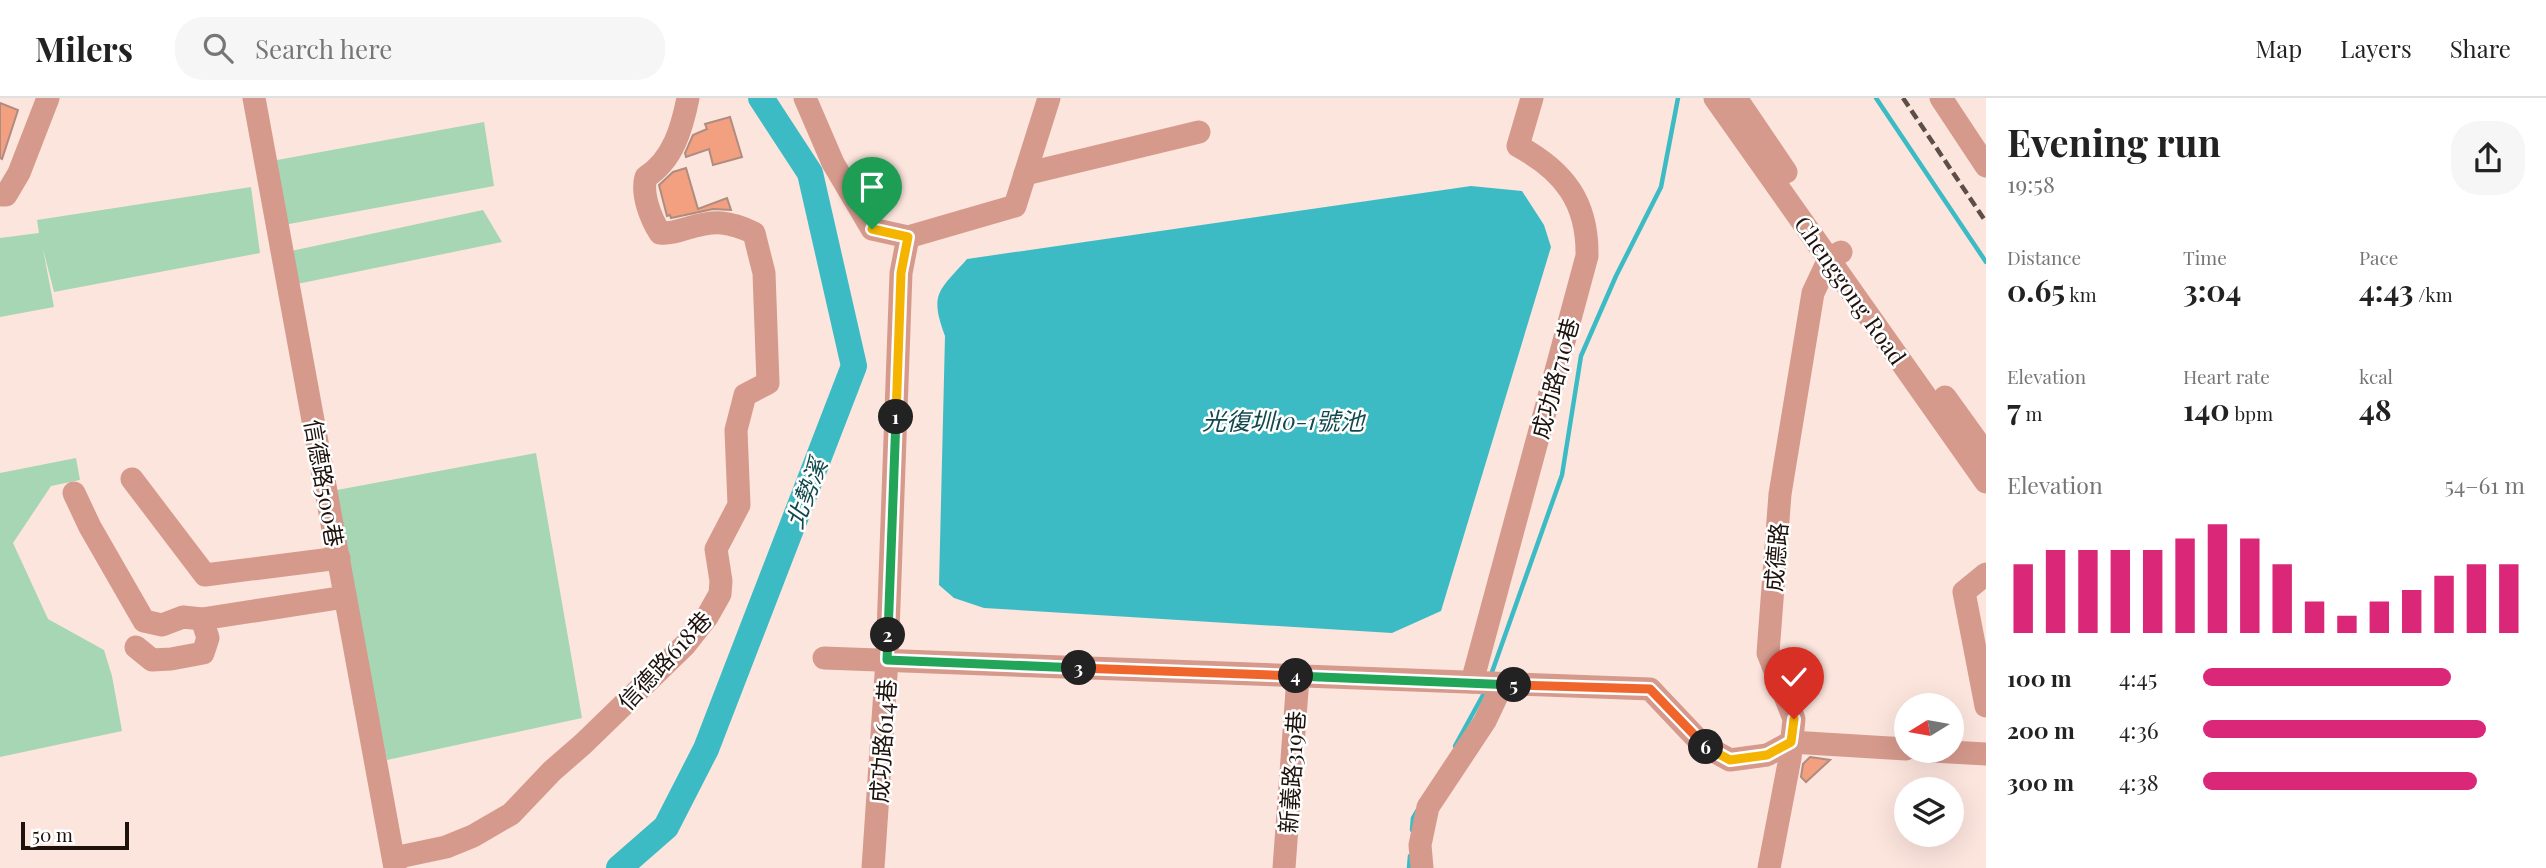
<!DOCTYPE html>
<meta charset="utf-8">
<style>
body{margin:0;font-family:"Playfair Display","Noto Sans TC",serif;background:#f6f6f6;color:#222;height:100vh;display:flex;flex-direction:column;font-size:26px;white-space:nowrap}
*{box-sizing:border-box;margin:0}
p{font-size:23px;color:#767676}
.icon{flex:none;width:38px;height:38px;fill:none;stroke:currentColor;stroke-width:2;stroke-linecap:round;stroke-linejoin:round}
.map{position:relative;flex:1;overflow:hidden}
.side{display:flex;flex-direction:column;background:#fff;width:560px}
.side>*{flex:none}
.needle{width:46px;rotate:259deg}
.controls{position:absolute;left:1894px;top:595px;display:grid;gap:14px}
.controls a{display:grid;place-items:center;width:70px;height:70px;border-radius:50%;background:#fff;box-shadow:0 7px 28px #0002;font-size:35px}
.scale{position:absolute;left:21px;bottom:18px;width:108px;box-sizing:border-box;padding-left:7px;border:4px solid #1e120d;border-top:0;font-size:19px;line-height:24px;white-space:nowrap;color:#1e120d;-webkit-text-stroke:5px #fff;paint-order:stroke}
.pin{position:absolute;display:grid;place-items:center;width:60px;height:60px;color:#fff;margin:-72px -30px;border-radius:50% 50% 50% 0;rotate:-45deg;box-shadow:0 0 7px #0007}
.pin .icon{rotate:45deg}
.km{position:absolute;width:35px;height:35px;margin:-18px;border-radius:50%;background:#222;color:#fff;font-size:19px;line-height:35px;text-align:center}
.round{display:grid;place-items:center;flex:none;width:74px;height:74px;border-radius:28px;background:#f6f6f6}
.head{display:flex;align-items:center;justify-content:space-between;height:119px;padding:0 21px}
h1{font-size:38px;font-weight:700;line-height:52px}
.stats{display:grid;grid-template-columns:repeat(3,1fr);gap:10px;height:119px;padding:7px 21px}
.stats div{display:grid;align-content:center}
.stats b{font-size:30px;font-weight:700}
.stats small{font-size:19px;font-weight:400}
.stats p{font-size:19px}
.chart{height:196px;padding:14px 21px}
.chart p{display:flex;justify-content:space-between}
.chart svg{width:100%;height:126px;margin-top:7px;stroke:#db2777;stroke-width:6}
ul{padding:0 21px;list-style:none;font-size:23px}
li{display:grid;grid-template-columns:112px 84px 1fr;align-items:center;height:52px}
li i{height:18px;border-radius:9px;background:#db2777}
header{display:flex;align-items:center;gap:42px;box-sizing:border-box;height:98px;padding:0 35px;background:#fff;border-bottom:2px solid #e0e0e0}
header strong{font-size:33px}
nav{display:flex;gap:38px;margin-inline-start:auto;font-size:24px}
.search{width:490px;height:63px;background:#f6f6f6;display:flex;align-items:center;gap:18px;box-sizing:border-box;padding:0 24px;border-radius:28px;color:#767676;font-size:26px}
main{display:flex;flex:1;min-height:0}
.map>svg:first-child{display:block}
.green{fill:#a7d6b4}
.water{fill:#3dbbc5}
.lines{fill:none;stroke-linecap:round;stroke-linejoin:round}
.stream{stroke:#3dbbc5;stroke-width:4.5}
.river{stroke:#3dbbc5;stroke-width:26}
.building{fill:#f3a081;stroke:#ae8c7f;stroke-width:2}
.minor{stroke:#d69a8d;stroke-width:23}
.rail{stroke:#5d4e48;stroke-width:4.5;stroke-dasharray:10 5;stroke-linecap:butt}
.split-1-casing{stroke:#fff;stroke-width:14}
.split-2-casing{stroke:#fff;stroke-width:14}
.split-3-casing{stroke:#fff;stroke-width:14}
.split-4-casing{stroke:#fff;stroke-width:14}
.split-5-casing{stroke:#fff;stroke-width:14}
.split-6-casing{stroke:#fff;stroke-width:14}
.split-7-casing{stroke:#fff;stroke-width:14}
.split-1{stroke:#f5b400;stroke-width:9}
.split-2{stroke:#22a559;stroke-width:9}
.split-3{stroke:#22a559;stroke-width:9}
.split-4{stroke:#f0652b;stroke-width:9}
.split-5{stroke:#22a559;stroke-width:9}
.split-6{stroke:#f0652b;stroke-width:9}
.split-7{stroke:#f5b400;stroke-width:9}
.labels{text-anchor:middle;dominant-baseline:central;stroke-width:5;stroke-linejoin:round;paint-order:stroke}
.street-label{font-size:23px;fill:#1e120d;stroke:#fff}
.water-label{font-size:24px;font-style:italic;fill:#11484c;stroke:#fff}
</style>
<header>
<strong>Milers</strong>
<div class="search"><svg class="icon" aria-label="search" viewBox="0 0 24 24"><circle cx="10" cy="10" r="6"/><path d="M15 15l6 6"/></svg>Search here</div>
<nav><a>Map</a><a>Layers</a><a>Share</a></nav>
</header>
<main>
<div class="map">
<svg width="1986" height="770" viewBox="0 0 1986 770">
<rect width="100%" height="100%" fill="#fce5dd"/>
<g class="green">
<path d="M484 24 494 88 273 129 261 65Z"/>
<path d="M251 89 260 155 54 194 43 151 54 209 0 219V140L39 135 37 122Z"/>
<path d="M483 112 502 144 297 186 277 156Z"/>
<path d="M536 355 582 620 387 662 353 494 337 392Z"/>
<path d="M76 360 80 382 51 388 13 445 48 521 104 552 112 578 122 633 0 659V375Z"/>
</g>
<path class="water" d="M1471 88 1522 93 1544 127 1551 149 1441 513 1392 535 984 510 954 500 939 487 945 238C929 195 939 193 967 161Z"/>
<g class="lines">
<g class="stream">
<path d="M1876 0 1986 164"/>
<path d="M1492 574 1562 377 1581 258 1616 178 1661 89 1678 0"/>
<path d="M1455 648 1483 597"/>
<path d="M1412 732 1413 720 1417 713"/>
<path d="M1409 770 1410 758"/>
</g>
<path class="river" d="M619 770 666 729 706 651 854 268 810 75 761 0"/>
</g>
<g class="building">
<path d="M0 5 18 12 2 61 0 60Z"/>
<path d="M730 19 742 59 713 67 709 51 686 59 685 55 693 37 707 31 705 26Z"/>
<path d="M686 70 698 111 727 100 731 112 713 111 671 120 670 117 667 118 659 87 673 74Z"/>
<path d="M1810 659 1830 662 1806 684 1801 679 1803 666Z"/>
</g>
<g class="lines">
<g class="minor">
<path d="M254 0 395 770"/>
<path d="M805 0 833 65 872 131 908 139 1015 108 1049 0"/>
<path d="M1715 0 1986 384"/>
<path d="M1736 0 1786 74"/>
<path d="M1941 0 1986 68"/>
<path d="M1025 76 1199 34"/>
<path d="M0 97H6L19 75 48 0"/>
<path d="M1945 299 1986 356"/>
<path d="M132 381 205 477 339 460"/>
<path d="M74 395 90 429 144 523 162 527 183 519 202 521 208 540 203 555 171 561 152 562 136 549"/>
<path d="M1986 476 1964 494 1986 608"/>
<path d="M202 521 345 499"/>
<path d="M824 560 1650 591 1704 648 1730 662 1767 657 1791 644 1906 651"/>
<path d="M1472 584 1587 158C1588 104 1564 73 1518 48L1532 0"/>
<path d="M1932 653 1986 656"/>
<path d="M394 760 446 749 473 738 511 716 552 673 583 646 685 547 707 519 720 496 721 483 716 451 739 407 736 332 745 297 768 285 764 175 754 135C729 123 715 122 688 130 678 133 670 136 660 135 651 121 641 96 646 79 673 62 682 30 688 0"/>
<path d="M873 770 887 562 901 175 908 139"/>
<path d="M1284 770 1298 579"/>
<path d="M1422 770 1420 747 1428 709 1485 623 1502 587"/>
<path d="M1769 770 1790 660 1794 621 1768 555 1780 396 1813 195 1829 161 1841 154"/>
</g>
<path class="rail" d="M1903 0 1986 124"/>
</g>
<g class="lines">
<defs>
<path id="split-1" d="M872 131 908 139 901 175 896 319"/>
<path id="split-2" d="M888 537 896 319"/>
<path id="split-3" d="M888 537 887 562 1079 570"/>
<path id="split-4" d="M1079 570 1296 578"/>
<path id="split-5" d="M1296 578 1514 587"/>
<path id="split-6" d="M1514 587 1650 591 1706 649"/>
<path id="split-7" d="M1706 649 1730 662 1767 657 1791 644 1794 621"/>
</defs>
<use href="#split-1" class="split-1-casing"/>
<use href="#split-2" class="split-2-casing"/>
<use href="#split-3" class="split-3-casing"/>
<use href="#split-4" class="split-4-casing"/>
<use href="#split-5" class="split-5-casing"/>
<use href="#split-6" class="split-6-casing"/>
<use href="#split-7" class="split-7-casing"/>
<use href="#split-1" class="split-1"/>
<use href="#split-2" class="split-2"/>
<use href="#split-3" class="split-3"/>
<use href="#split-4" class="split-4"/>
<use href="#split-5" class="split-5"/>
<use href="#split-6" class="split-6"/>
<use href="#split-7" class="split-7"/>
</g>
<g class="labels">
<g class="street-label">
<text transform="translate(1851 192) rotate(55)">Chenggong Road</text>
<text transform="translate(1554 280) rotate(-75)">成功路710巷</text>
<text transform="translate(325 385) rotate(80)">信德路500巷</text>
<text transform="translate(1775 459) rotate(-85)">成德路</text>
<text transform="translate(664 562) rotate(-47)">信德路618巷</text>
<text transform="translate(882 643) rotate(-86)">成功路614巷</text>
<text transform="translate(1291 674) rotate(-86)">新義路319巷</text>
</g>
<g class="water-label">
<text x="1283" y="322">光復圳10-1號池</text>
<text transform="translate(805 395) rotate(-69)">北勢溪</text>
</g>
</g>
</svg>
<div class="controls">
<a><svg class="needle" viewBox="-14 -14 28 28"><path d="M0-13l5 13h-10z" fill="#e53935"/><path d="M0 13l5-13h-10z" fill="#767676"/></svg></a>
<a><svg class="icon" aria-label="layers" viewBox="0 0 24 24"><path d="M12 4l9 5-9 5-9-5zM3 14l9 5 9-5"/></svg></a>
</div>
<div class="scale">50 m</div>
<div class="pin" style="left:872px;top:131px;background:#1e9e55"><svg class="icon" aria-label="arrive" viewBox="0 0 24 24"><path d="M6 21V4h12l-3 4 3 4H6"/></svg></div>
<div class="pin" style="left:1794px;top:621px;background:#d93025"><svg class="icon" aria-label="check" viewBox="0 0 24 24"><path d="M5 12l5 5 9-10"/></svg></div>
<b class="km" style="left:896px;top:319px">1</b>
<b class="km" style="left:888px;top:537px">2</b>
<b class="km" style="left:1079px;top:570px">3</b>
<b class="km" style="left:1296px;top:578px">4</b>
<b class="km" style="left:1514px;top:587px">5</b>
<b class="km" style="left:1706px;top:649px">6</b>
</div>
<section class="side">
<div class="head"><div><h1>Evening run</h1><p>19:58</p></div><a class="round"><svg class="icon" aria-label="share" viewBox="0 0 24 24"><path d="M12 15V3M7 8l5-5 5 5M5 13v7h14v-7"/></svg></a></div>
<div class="stats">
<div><p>Distance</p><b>0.65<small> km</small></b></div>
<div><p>Time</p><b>3:04</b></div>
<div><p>Pace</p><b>4:43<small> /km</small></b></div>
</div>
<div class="stats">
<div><p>Elevation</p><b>7<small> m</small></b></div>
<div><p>Heart rate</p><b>140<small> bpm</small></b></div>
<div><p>kcal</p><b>48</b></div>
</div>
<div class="chart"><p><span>Elevation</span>54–61 m</p>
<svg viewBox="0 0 160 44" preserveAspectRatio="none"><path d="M5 44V20M15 44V15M25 44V15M35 44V15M45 44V15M55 44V11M65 44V6M75 44V11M85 44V20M95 44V33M105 44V38M115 44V33M125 44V29M135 44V24M145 44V20M155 44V20"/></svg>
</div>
<ul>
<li><b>100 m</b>4:45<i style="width:77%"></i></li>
<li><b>200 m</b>4:36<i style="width:88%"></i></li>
<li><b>300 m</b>4:38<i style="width:85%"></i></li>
</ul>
</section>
</main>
